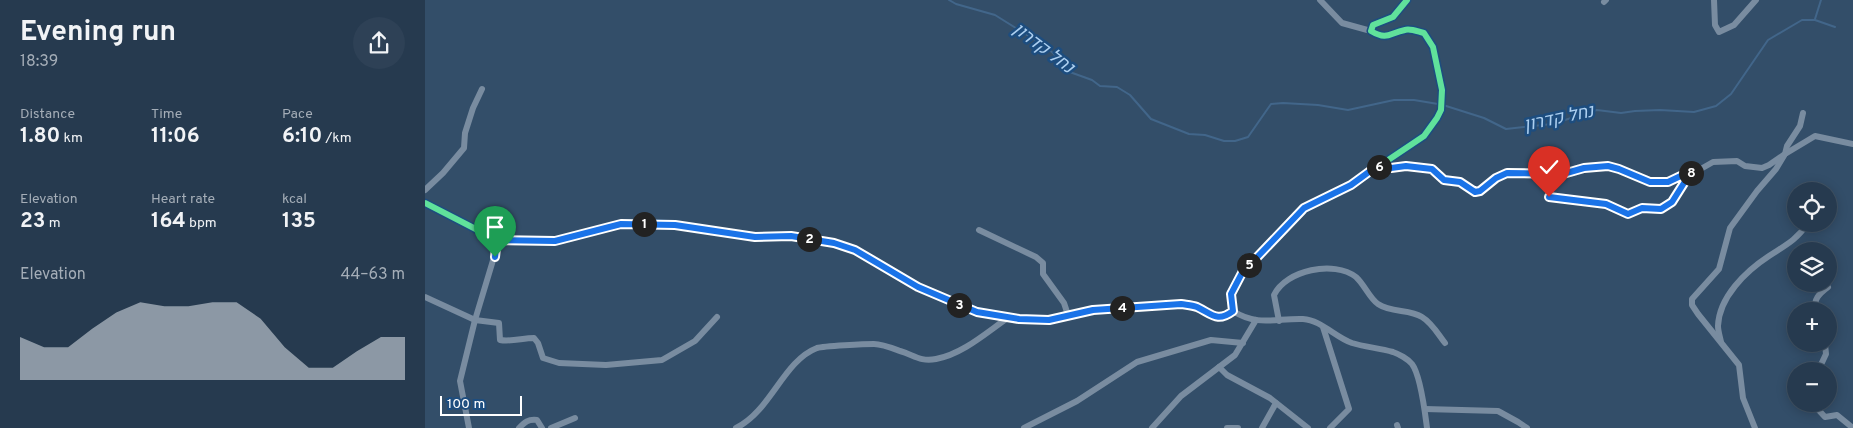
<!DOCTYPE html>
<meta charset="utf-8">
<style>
body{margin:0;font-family:Overpass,Heebo,sans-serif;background:#2e4156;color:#f1f3f6;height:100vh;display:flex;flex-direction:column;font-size:19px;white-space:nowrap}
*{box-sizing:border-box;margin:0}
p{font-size:16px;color:#a4adb7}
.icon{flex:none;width:28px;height:28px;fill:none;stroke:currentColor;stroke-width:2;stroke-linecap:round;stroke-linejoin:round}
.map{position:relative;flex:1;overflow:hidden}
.details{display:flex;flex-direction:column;background:#263a4f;width:425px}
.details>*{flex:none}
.fabs{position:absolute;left:1362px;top:182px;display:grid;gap:10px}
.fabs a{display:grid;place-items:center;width:50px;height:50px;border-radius:50%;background:#263a4f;box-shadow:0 2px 12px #0003,0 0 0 1px #425466;font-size:25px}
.scale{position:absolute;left:15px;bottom:12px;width:82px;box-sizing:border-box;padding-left:5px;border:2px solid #fff;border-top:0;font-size:14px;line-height:18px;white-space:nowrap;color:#fff;-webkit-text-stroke:4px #1d4d7f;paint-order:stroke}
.pin{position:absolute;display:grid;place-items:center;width:42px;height:42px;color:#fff;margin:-51px -21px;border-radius:50% 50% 50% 0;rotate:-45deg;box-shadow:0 0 5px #0007}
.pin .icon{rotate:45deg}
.km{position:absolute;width:25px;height:25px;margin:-12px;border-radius:50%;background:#222;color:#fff;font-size:14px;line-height:25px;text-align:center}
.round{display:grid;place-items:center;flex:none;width:52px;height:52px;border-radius:26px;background:#2e4156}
.head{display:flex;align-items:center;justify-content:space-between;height:85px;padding:0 20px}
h1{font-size:28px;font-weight:700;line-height:38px}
.metrics{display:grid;grid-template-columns:repeat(3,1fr);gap:8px;height:85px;padding:5px 20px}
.metrics div{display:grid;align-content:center}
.metrics b{font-size:21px;font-weight:700}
.metrics small{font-size:14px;font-weight:400}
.metrics p{font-size:14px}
.chart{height:140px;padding:10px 20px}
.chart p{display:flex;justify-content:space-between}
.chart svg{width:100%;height:90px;margin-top:5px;fill:#b8c1ca;opacity:.7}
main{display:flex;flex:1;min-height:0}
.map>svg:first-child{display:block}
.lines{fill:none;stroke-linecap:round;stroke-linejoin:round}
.stream{stroke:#42668a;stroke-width:2}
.minor{stroke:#798ca0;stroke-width:6}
.cycleway-casing{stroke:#1d4d7f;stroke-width:9}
.cycleway{stroke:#60e19b;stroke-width:6}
.route-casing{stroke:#fff;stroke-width:10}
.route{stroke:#1a73e8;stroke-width:6}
.labels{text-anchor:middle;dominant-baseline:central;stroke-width:5;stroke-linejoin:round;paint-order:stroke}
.water-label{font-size:18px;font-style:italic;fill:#accff0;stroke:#1d4d7f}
</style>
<main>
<section class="details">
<div class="head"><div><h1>Evening run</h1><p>18:39</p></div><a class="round"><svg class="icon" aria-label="share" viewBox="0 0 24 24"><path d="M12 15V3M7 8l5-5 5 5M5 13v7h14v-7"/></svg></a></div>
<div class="metrics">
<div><p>Distance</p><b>1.80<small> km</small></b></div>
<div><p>Time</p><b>11:06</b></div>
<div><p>Pace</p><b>6:10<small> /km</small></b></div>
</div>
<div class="metrics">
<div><p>Elevation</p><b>23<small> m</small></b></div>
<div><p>Heart rate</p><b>164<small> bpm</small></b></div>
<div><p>kcal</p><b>135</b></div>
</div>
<div class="chart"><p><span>Elevation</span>44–63 m</p>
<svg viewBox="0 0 160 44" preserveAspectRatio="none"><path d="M0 44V23L10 28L20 28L30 19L40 11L50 6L60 8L70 8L80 6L90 6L100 14L110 28L120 38L130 38L140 30L150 23L160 23V44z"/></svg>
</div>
</section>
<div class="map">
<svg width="1428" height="428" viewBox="0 0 1428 428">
<rect width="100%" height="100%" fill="#334e69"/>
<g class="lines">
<g class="stream">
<path d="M524 0 531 4 570 15 618 45 628 53 642 71 667 80 675 86 692 87 705 95 726 119 764 134 780 135 799 141H810L823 137 846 104 858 103 893 105 923 110 969 100H989L1013 104"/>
<path d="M1390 19 1396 0"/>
<path d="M1018 105 1059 118 1081 129 1127 124 1172 110 1196 113 1210 111 1235 110 1269 112 1291 106 1306 94 1343 40 1377 20H1390L1410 27"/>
</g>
<g class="minor">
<path d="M895 0 917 23 946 31"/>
<path d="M1289 0 1290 25 1294 32 1309 25 1331 0"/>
<path d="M1179 2 1181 0"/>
<path d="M952 166 966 168 981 166 1007 169 1019 179 1035 182 1050 192 1055 191 1071 178 1082 173 1138 174 1159 168 1183 166 1194 169 1225 182H1243L1264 172 1267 174"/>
<path d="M0 190 18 173 39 148 40 133 48 108 57 89"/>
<path d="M1384 191H1400"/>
<path d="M1404 194V198"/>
<path d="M1125 197 1181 204 1203 214 1217 208 1236 209 1247 202 1259 183 1267 174 1288 162 1312 161 1320 166 1337 168 1344 165 1360 154 1362 146 1375 126 1378 113"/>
<path d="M1369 202 1371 200"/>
<path d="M0 203 72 240 130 241 196 224 223 223 250 225 330 237 366 236 409 243 430 250 493 287 520 299 552 311 594 319 625 320 668 310 756 304C762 305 767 305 772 307 787 314 792 323 808 311"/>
<path d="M554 230 611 257 618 263V274L639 303 643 315"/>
<path d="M0 297 50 320 74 323 75 340C86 342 98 338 109 338L113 343 118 358 134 363 181 365 237 360 270 341 292 317"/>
<path d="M808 311 806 293 817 273 879 209 926 185 999 136 1012 118 1016 110 1017 90 1008 47 999 33C994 32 985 28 980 30 964 33 963 41 946 31L948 25 968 17 982 0"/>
<path d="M808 311C833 327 851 318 878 319 896 320 910 337 927 343 940 347 954 348 968 352 974 354 983 359 987 364 996 376 1000 413 1002 428"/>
<path d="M1391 311C1387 300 1395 293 1403 287"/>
<path d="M854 321 849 295C861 270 909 260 931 277 939 284 945 299 953 304 966 313 985 309 997 317 1007 323 1013 334 1020 343"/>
<path d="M898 327 924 409 905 428"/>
<path d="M1296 342C1295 337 1293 331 1293 326 1294 297 1321 271 1344 256 1359 246 1372 240 1382 224"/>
<path d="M794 367 802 375 845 398 883 428"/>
<path d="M1393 371 1401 354 1400 344"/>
<path d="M1388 404 1400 417 1412 415 1428 428"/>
<path d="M1000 409 1073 411 1093 422 1102 428"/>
<path d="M972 425 973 428"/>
<path d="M44 428 35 381 50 320 69 257 72 240"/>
<path d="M94 428C100 422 103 419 112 420L117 428"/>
<path d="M126 428 150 418"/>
<path d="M311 428C346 411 358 361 392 348 399 346 440 344 449 344 457 344 467 348 475 351 489 355 495 362 511 359 538 354 562 332 584 317"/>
<path d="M599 428 652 401 712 362 786 340 818 343"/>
<path d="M727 428 756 396 810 355 831 320"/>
<path d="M802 428H813"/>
<path d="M837 428 851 403"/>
<path d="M1330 428 1318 398 1314 365 1273 314 1267 305V299L1294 269 1305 228 1332 191 1351 169 1360 154 1390 136 1428 144"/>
</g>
<defs>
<path id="cycleway" d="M0 203 72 240 130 241 196 224 223 223 250 225 330 237 366 236 409 243 430 250 493 287 520 299 552 311 594 319 625 320 668 310 756 304C762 305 767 305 772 307 787 314 792 323 808 311L806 293 817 273 879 209 926 185 999 136 1012 118 1016 110 1017 90 1008 47 999 33C994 32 985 28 980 30 964 33 963 41 946 31L948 25 968 17 982 0"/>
</defs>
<use href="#cycleway" class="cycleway-casing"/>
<use href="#cycleway" class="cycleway"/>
</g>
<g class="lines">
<defs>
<path id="route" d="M70 257 72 240 130 241 196 224 250 225 330 237 366 236 409 243 430 250 493 287 552 312 594 319 624 320 668 310 756 304C762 305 767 305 772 307 787 314 792 323 808 311L806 294 817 273 879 208 926 185 952 166 966 168 981 166 1007 169 1019 180 1035 182 1050 192 1055 191 1071 178 1082 173 1138 174 1159 168 1183 166 1194 169 1225 182H1243L1264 172 1267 174 1259 183 1247 202 1236 209 1217 208 1203 214 1181 204 1124 197"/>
</defs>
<use href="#route" class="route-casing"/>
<use href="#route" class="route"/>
</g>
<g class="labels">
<g class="water-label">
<text transform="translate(618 49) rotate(37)">נחל קדרון</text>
<text transform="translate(1134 119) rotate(-12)">נחל קדרון</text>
</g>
</g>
</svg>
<div class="fabs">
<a><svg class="icon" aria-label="locate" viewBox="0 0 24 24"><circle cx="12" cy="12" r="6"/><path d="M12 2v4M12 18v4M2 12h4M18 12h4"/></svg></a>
<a><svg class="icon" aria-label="layers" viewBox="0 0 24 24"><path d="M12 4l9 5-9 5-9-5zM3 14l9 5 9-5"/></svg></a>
<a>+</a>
<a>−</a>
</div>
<div class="scale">100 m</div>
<div class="pin" style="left:70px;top:257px;background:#1e9e55"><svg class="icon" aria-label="arrive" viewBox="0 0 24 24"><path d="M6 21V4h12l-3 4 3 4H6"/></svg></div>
<div class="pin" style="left:1124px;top:197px;background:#d93025"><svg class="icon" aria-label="check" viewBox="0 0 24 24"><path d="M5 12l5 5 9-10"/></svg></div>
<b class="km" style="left:219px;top:224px">1</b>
<b class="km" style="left:384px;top:239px">2</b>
<b class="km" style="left:534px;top:305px">3</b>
<b class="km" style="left:697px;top:308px">4</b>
<b class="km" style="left:824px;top:265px">5</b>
<b class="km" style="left:954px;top:167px">6</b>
<b class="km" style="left:1266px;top:173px">8</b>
</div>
</main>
